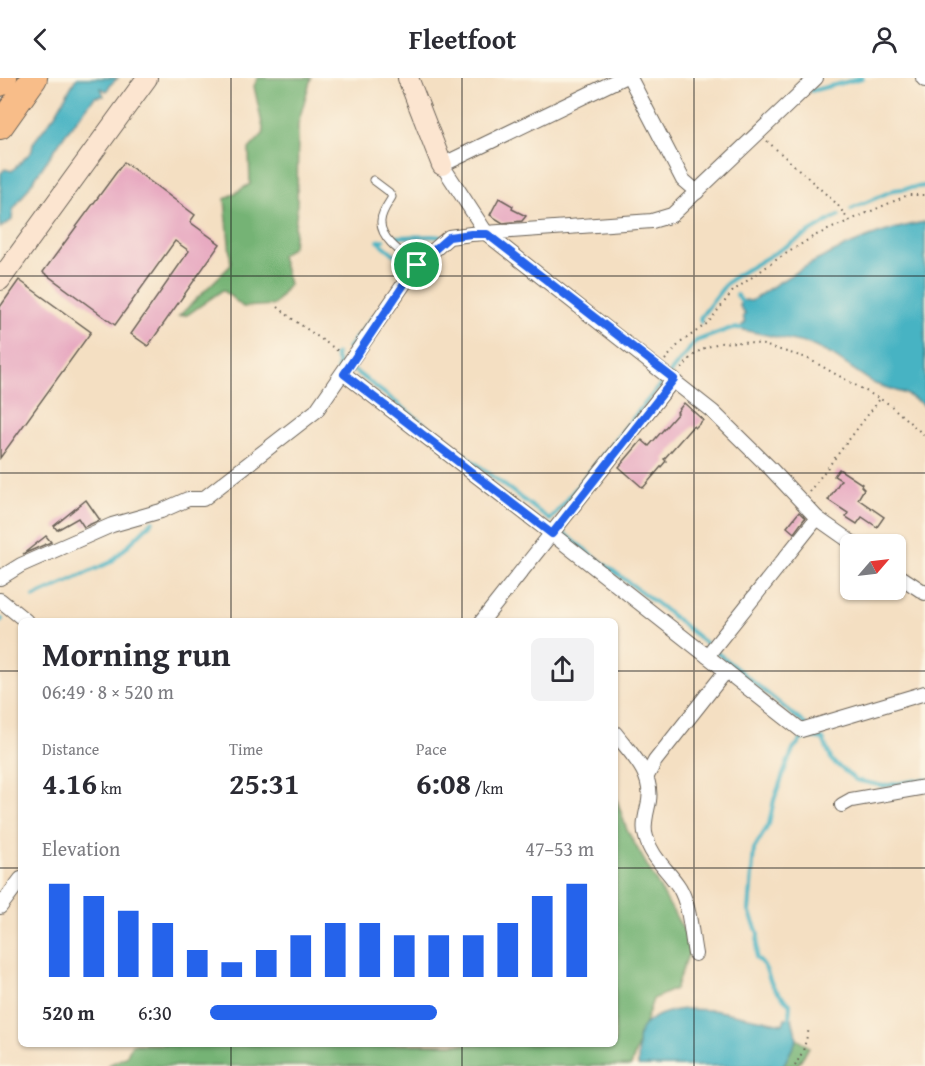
<!DOCTYPE html>
<meta charset="utf-8">
<style>
body{margin:0;font-family:"Gentium Book Plus",serif;background:#f2f2f3;color:#2b2b33;height:100vh;display:flex;flex-direction:column;font-size:22px;white-space:nowrap}
*{box-sizing:border-box;margin:0}
p{font-size:20px;color:#7c7c81}
.icon{flex:none;width:33px;height:33px;fill:none;stroke:currentColor;stroke-width:2;stroke-linecap:round;stroke-linejoin:round}
.map{position:relative;flex:1;overflow:hidden}
.drawer{position:absolute;left:18px;top:540px;width:600px;height:429px;display:flex;flex-direction:column;background:#fff;border-radius:9px;box-shadow:0 2px 4px #0004}
.drawer>*{flex:none}
.needle{width:39px;rotate:62deg}
.fabs{position:absolute;left:840px;top:456px;display:grid;gap:12px}
.fabs a{display:grid;place-items:center;width:66px;height:66px;border-radius:9px;background:#fff;box-shadow:0 2px 4px #0004;font-size:30px}
.pin{position:absolute;display:grid;place-items:center;width:51px;height:51px;color:#fff;margin:-26px;border:3px solid #fff;border-radius:50%;box-shadow:0 2px 6px #0007}
.round{display:grid;place-items:center;flex:none;width:63px;height:63px;border-radius:9px;background:#f2f2f3}
.headline{display:flex;align-items:center;justify-content:space-between;height:102px;padding:0 24px}
h1{font-size:33px;font-weight:800;line-height:45px}
.stats{display:grid;grid-template-columns:repeat(3,1fr);gap:9px;height:102px;padding:6px 24px}
.stats div{display:grid;align-content:center}
.stats b{font-size:30px;font-weight:800}
.stats small{font-size:16px;font-weight:400}
.stats p{font-size:16px}
.chart{height:168px;padding:12px 24px}
.chart p{display:flex;justify-content:space-between}
.chart svg{width:100%;height:108px;margin-top:6px;stroke:#2563eb;stroke-width:6}
ul{padding:0 24px;list-style:none;font-size:20px}
li{display:grid;grid-template-columns:96px 72px 1fr;align-items:center;height:45px}
li i{height:15px;border-radius:8px;background:#2563eb}
header{display:flex;justify-content:space-between;align-items:center;height:78px;padding:0 24px;background:#fff;font-size:27px;font-weight:800}
.map>svg:first-child{display:block}
.forest{fill:#74b374;stroke:#486848;stroke-width:1.5}
.water{fill:#46b3c3;stroke:#316870;stroke-width:1.5}
.lines{fill:none;stroke-linecap:round;stroke-linejoin:round}
.stream{stroke:#46b3c3;stroke-width:4}
.building{fill:#e7a7c0}
.lane-casing{stroke:#686056;stroke-width:9}
.street-casing{stroke:#686056;stroke-width:16}
.secondary-casing{stroke:#686056;stroke-width:22}
.highway-casing{stroke:#686056;stroke-width:28}
.path{stroke:#686056;stroke-width:2;stroke-dasharray:1.5 4.5;stroke-linecap:butt}
.lane{stroke:#fff;stroke-width:7}
.street{stroke:#fff;stroke-width:14}
.secondary{stroke:#fce5d0;stroke-width:20}
.highway{stroke:#f8bd89;stroke-width:26}
.route-casing{stroke:#fff;stroke-width:12}
.route{stroke:#2563eb;stroke-width:8}
.grid{fill:none;stroke:#1c1c1c;stroke-width:1.5;stroke-opacity:0.55}
</style>
<header><svg class="icon" aria-label="back" viewBox="0 0 24 24"><path d="M15 5l-7 7 7 7"/></svg>Fleetfoot<svg class="icon" aria-label="person" viewBox="0 0 24 24"><circle cx="12" cy="8" r="4"/><path d="M4 21q1-7 8-7t8 7"/></svg></header>
<div class="map">
<svg width="925" height="988" viewBox="0 0 925 988">
<rect width="100%" height="100%" fill="#fcf5e5"/>
<filter id="ink" filterUnits="userSpaceOnUse"><feTurbulence type="fractalNoise" baseFrequency=".0167" numOctaves="2"/><feDisplacementMap in="SourceGraphic" scale="12" xChannelSelector="R" yChannelSelector="G"/><feConvolveMatrix kernelMatrix="1 2 1 2 8 2 1 2 1" color-interpolation-filters="sRGB"/></filter>
<filter id="wash" filterUnits="userSpaceOnUse"><feTurbulence type="fractalNoise" baseFrequency=".008" numOctaves="4" result="noise"/><feDisplacementMap in="SourceGraphic" scale="24" xChannelSelector="R" yChannelSelector="G"/><feGaussianBlur stdDeviation="1.35" result="paint"/><feColorMatrix in="noise" values="0 0 0 0 0 0 0 0 0 0 0 0 0 0 0 0 0 1.4 0 .05"/><feComposite in="paint" operator="in"/></filter>
<g filter="url(#wash)">
<rect width="100%" height="100%" fill="#f4dfc2"/>
<g class="forest">
<path d="M258 0H311L298 46 297 129 293 168 281 178 289 206 274 227 243 229 223 212 187 237 179 238 231 187 225 121 250 106 249 71 264 55 254 8Z"/>
<path d="M615 717 627 752 692 867 675 911 653 921 631 988H106L126 979 132 966H615Z"/>
<path d="M797 961 809 969 797 988H783Z"/>
</g>
<g class="water">
<path d="M78 0H118L110 7 107 13 101 10 104 18 95 19 66 55 13 132 12 142 0 150 1 95 5 91 12 93 32 73 33 65 56 35 75 2Z"/>
<path d="M925 144V328L906 316 875 306 832 277 809 266 743 252 742 247 745 245 743 238 745 236 739 227 745 222 751 223C801 188 864 154 925 144Z"/>
<path d="M684 931 713 932 783 946 785 940H792L797 961 783 988H638C639 980 637 960 639 955 647 938 668 933 684 931Z"/>
</g>
<g class="lines">
<g class="stream">
<path d="M811 13 862 0"/>
<path d="M851 131 894 112 925 108"/>
<path d="M395 159 432 158 442 159"/>
<path d="M384 162 378 163 405 185 409 188 408 191"/>
<path d="M737 217 742 224"/>
<path d="M701 244 700 240 726 206 734 199 839 137"/>
<path d="M348 270 374 238"/>
<path d="M350 292 355 293 550 442 696 263 729 251 742 250"/>
<path d="M337 293 339 287 335 277 337 276"/>
<path d="M558 451 660 528 806 647"/>
<path d="M34 519 111 484 153 443"/>
<path d="M0 543 2 541"/>
<path d="M808 654 810 659 823 661 832 683 856 702 883 708 925 701"/>
<path d="M789 940 790 926C784 921 778 916 773 908 765 895 770 891 756 880L758 855 749 833 754 771 769 746 774 722 788 683 794 670 802 661 810 659"/>
</g>
</g>
<g id="blocks">
<g class="building">
<path d="M124 84 195 137 190 144 220 166 148 268 131 256 189 173 175 163 115 247 43 194Z"/>
<path d="M499 120 513 128 512 131 526 138 522 143 503 145 490 137Z"/>
<path d="M19 202 91 254 0 380V229Z"/>
<path d="M684 325 703 342 695 350 693 348 664 381 666 383 643 410 619 389 642 362 649 368 678 335 677 334Z"/>
<path d="M839 391 862 406 861 408 864 411 858 421 884 439 877 449 862 439 857 446 846 439 848 435 828 422 841 402 834 398Z"/>
<path d="M86 422 100 442 84 449 78 440 57 452 54 448Z"/>
<path d="M799 434 805 440 794 455 787 449Z"/>
<path d="M46 458 51 464 23 476Z"/>
</g>
</g>
</g>
<g filter="url(#ink)">
<use href="#blocks" fill-opacity="0" stroke="#686056" stroke-width="1.5"/>
<g class="lines">
<defs>
<path id="lane" d="M373 102 389 114 392 119C388 126 380 136 381 145 381 162 405 177 417 187"/>
<g id="street">
<path d="M622 0 442 87 487 156 713 334 771 391 817 440 854 466"/>
<path d="M630 0 683 102 697 114"/>
<path d="M923 0 925 2"/>
<path d="M343 295 552 456 801 652 925 615"/>
<path d="M896 496 925 515"/>
<path d="M0 500 21 487 112 447 161 433 188 421H203L316 333 417 187 449 159 471 156 652 143 672 137 816 0"/>
<path d="M0 522 26 543"/>
<path d="M482 543 674 301"/>
<path d="M707 578 817 440"/>
<path d="M615 655C631 676 653 695 649 723 647 734 642 748 646 759 651 779 668 792 679 809 690 827 691 855 695 876"/>
<path d="M647 698 655 683 726 593"/>
<path d="M842 727 851 722 925 709"/>
<path d="M0 829 21 801"/>
</g>
<g id="secondary">
<path d="M408 0 442 87"/>
<path d="M0 202 147 0"/>
</g>
<g id="highway">
<path d="M0 5 4 0"/>
<path d="M0 48 34 0"/>
</g>
</defs>
<use href="#lane" class="lane-casing"/>
<use href="#street" class="street-casing"/>
<use href="#secondary" class="secondary-casing"/>
<use href="#highway" class="highway-casing"/>
<g class="path">
<path d="M767 63 837 126 849 143"/>
<path d="M278 229 291 240 341 275"/>
<path d="M665 282 680 265 708 245 733 213 773 184 814 158 908 117H925"/>
<path d="M682 291 690 280 702 271 719 265 736 264 760 266 807 280 889 326 925 358"/>
<path d="M809 414 880 321"/>
<path d="M795 988 803 973 809 951"/>
</g>
<use href="#lane" class="lane"/>
<use href="#street" class="street"/>
<use href="#secondary" class="secondary"/>
<use href="#highway" class="highway"/>
</g>
</g>
<g class="lines" filter="url(#ink)">
<defs>
<path id="route" d="M471 156H487L674 301 552 456 344 296 417 187 449 159Z"/>
</defs>
<use href="#route" class="route-casing"/>
<use href="#route" class="route"/>
</g>
<path class="grid" d="M231 0V543M462 0V543M694 0V988M0 198H925M0 395H925M0 593H21M615 593H925M0 790H21M615 790H925M231 966V988M462 966V988"/>
</svg>
<div class="fabs">
<a><svg class="needle" viewBox="-14 -14 28 28"><path d="M0-13l5 13h-10z" fill="#e53935"/><path d="M0 13l5-13h-10z" fill="#7c7c81"/></svg></a>
</div>
<div class="pin" style="left:417px;top:187px;background:#1e9e55"><svg class="icon" aria-label="arrive" viewBox="0 0 24 24"><path d="M6 21V4h12l-3 4 3 4H6"/></svg></div>
<section class="drawer">
<div class="headline"><div><h1>Morning run</h1><p>06:49 · 8 × 520 m</p></div><a class="round"><svg class="icon" aria-label="share" viewBox="0 0 24 24"><path d="M12 15V3M7 8l5-5 5 5M5 13v7h14v-7"/></svg></a></div>
<div class="stats">
<div><p>Distance</p><b>4.16<small> km</small></b></div>
<div><p>Time</p><b>25:31</b></div>
<div><p>Pace</p><b>6:08<small> /km</small></b></div>
</div>
<div class="chart"><p><span>Elevation</span>47–53 m</p>
<svg viewBox="0 0 160 44" preserveAspectRatio="none"><path d="M5 44V6M15 44V11M25 44V17M35 44V22M45 44V33M55 44V38M65 44V33M75 44V27M85 44V22M95 44V22M105 44V27M115 44V27M125 44V27M135 44V22M145 44V11M155 44V6"/></svg>
</div>
<ul>
<li><b>520 m</b>6:30<i style="width:59%"></i></li>
</ul>
</section>
</div>
